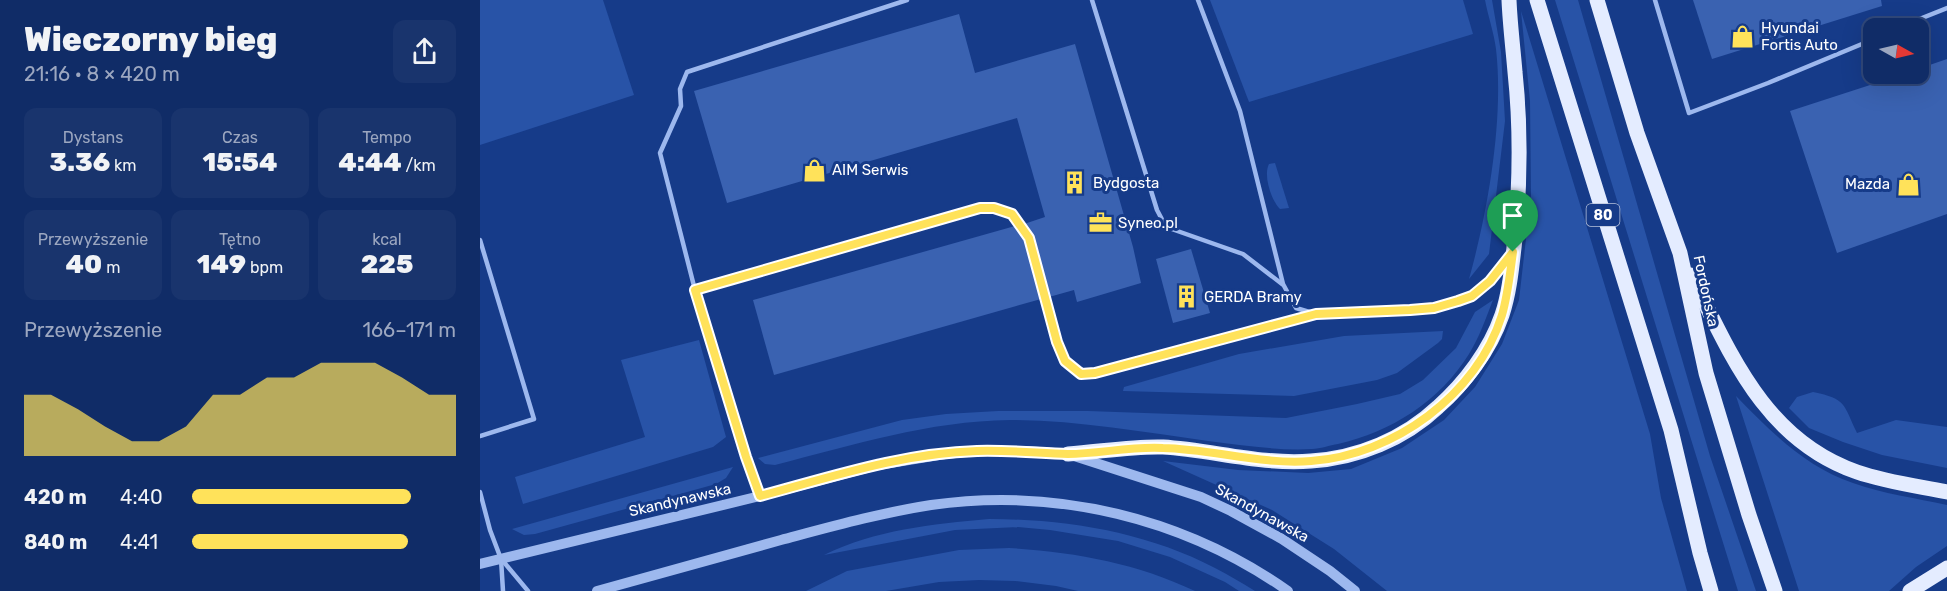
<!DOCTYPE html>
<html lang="pl">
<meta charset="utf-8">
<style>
body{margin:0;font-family:Rubik,sans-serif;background:#19346d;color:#f1f3f6;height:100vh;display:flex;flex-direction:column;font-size:22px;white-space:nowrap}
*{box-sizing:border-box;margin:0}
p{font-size:20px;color:#9ca7c0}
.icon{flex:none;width:33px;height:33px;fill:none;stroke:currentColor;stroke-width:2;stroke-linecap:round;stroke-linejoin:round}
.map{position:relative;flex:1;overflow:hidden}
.side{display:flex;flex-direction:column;background:#102c67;width:480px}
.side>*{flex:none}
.needle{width:39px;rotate:98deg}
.buttons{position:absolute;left:1383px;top:18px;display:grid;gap:12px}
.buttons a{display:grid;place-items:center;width:66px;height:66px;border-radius:12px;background:#102c67;box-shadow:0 6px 24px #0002,0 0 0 2px #30487b;font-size:30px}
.pin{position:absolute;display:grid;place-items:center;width:51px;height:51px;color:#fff;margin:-62px -26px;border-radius:50% 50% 50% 0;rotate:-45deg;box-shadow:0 0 6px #0007}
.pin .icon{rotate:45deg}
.round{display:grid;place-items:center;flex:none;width:63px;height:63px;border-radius:12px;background:#19346d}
.summary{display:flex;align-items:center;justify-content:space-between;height:102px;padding:0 24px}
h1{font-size:33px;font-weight:800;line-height:45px}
.figures{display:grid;grid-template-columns:repeat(3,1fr);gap:9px;height:102px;padding:6px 24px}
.figures div{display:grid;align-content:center;border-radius:12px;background:#19346d;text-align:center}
.figures b{font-size:26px;font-weight:800}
.figures small{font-size:16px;font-weight:400}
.figures p{font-size:16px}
.chart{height:168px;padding:12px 24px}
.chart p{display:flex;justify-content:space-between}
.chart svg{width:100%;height:108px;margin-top:6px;fill:#ffe25a;opacity:.7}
ul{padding:0 24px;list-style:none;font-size:20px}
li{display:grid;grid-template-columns:96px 72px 1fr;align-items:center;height:45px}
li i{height:15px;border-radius:8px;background:#ffe25a}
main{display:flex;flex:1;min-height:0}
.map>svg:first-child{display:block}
.green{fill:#2853a7}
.building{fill:#3a62b1}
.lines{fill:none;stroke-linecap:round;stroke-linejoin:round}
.service{stroke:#9db8ee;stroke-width:4.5}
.tertiary{stroke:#9db8ee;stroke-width:10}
.primary{stroke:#e4ecff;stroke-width:15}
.route-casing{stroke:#fff;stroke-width:12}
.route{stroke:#ffe25a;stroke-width:8}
.labels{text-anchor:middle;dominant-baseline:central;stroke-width:6;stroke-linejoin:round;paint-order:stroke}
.shield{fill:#163b89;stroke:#b9c4dc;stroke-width:1.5}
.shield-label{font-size:14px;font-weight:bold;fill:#fff}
.poi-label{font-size:15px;fill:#fff;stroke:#163b89;text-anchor:start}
.street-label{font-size:15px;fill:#fff;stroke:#163b89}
</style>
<main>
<section class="side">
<div class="summary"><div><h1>Wieczorny bieg</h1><p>21:16 · 8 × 420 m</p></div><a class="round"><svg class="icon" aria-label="share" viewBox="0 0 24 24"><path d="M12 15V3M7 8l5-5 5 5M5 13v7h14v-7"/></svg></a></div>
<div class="figures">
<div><p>Dystans</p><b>3.36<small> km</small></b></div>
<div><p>Czas</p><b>15:54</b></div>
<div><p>Tempo</p><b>4:44<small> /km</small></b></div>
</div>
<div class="figures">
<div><p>Przewyższenie</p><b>40<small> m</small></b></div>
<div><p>Tętno</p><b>149<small> bpm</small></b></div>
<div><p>kcal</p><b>225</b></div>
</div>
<div class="chart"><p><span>Przewyższenie</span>166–171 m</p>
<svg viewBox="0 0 160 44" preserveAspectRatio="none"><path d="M0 44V19L10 19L20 25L30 32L40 38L50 38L60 32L70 19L80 19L90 12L100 12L110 6L120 6L130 6L140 12L150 19L160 19V44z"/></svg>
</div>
<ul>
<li><b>420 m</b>4:40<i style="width:83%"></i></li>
<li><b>840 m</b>4:41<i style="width:82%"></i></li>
</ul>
</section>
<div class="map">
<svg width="1467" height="591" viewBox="0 0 1467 591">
<rect width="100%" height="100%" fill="#163b89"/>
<g class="green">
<path d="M0 0H123L154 95 0 145Z"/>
<path d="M730 0H983L993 34 769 102Z"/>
<path d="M1005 0H1012L1021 52 1025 121 1009 254 989 279C1008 211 1024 119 1016 49 1014 33 1008 16 1005 0Z"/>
<path d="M1075 0H1098L1230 456 1276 591H1258Z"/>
<path d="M1041 11 1170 434 1181 498 1207 591H907L854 549 792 510 683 461 758 470 828 473 871 469 922 448 964 420 995 387 1022 344 1039 300 1051 195 1050 101Z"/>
<path d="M795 163 809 208 800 209C791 200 783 175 789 164Z"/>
<path d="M1013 300C1006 318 999 338 989 354 960 401 911 432 858 444 850 445 840 449 832 449 798 451 761 445 728 441 662 432 596 420 530 420 449 421 373 445 295 465L285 464 278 458 422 420 466 414 518 411H608L806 418 877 404 920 394 943 380 976 348 995 312Z"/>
<path d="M963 331 962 339 958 343 917 373 897 380 814 396 643 391 644 387 759 354 864 336Z"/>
<path d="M219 340 246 437 233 447 43 504 35 477 165 437 141 360Z"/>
<path d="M1333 392C1367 399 1363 404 1377 433L1416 420 1467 427V468L1402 455 1363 442 1329 428 1309 408 1317 397Z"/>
<path d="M1256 396C1290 431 1325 467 1373 483 1403 494 1436 498 1467 505V546L1436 567 1409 591H1319Z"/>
<path d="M253 467 246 478 236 484 55 534 44 535 32 529Z"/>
<path d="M509 519C586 519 666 532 735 568 749 575 762 583 775 591H759L745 582 690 557 638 541 570 530 538 527 475 530 344 555C395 530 452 524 509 519Z"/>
<path d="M529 548C594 552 656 563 715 591H598L576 586 535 581 499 580 459 582 406 591H326L367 571 479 550Z"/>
</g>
<g class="building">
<path d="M1213 0H1401L1402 6 1232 59Z"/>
<path d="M479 14 495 73 595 44 653 247 661 283 597 302 594 290 569 297 553 237 544 224 565 217 537 118 247 203 214 91Z"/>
<path d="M1467 59V214L1357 253 1310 111 1424 74H1438V69Z"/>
<path d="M535 226 545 241 561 299 294 375 273 300Z"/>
<path d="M711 249 730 313 693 323 676 259Z"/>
</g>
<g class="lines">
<g class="service">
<path d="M612 0 677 210 686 227 763 254 802 284"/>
<path d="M718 0 760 111 803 284 816 308 836 314 954 307 992 296 1010 281 1028 259"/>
<path d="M1175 0 1209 113 1288 83 1394 39"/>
<path d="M1417 28 1467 8"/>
<path d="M0 240 54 419 0 436"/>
<path d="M215 290 180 153 201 106 200 89 207 72 427 0"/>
<path d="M0 492 10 530 21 559 23 591"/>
<path d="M280 495 263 447 215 290 500 208H514L532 214 549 239 577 342 585 361 601 374 615 373 836 314"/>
<path d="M23 561 48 591"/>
</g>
<g class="tertiary">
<path d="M0 564 280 496 398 465 465 454 494 451H545L588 454 721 497 751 511 802 539 850 571 875 591"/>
<path d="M117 591C178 574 239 557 301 540 350 527 400 513 451 505 576 487 704 518 808 591"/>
</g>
<g class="primary">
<path d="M1057 0 1191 430 1220 553 1231 591"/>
<path d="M1117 0 1157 133 1200 253 1226 373 1269 515 1295 591"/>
<path d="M1211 275C1251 355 1285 440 1377 472 1406 482 1437 486 1467 492"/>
<path d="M588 454C619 452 652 446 683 447 732 450 782 465 831 461 878 458 924 439 958 407 985 383 1010 350 1022 315 1030 291 1032 264 1035 239 1040 184 1041 128 1035 72 1033 48 1030 24 1029 0"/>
<path d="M1430 591 1467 568"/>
</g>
</g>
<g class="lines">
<defs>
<path id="route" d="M500 208H514L532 214 549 238 577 342 585 361 601 374 615 373 836 314 930 310 954 308 978 301 992 296 1010 281 1033 252C1030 273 1028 294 1022 315 997 395 914 455 831 461 782 465 732 449 683 448 651 446 619 454 588 454 557 453 527 450 497 451 423 453 351 477 280 496L266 457 215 290Z"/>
</defs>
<use href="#route" class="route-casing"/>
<use href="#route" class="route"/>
</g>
<defs>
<symbol id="shop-bare" viewBox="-9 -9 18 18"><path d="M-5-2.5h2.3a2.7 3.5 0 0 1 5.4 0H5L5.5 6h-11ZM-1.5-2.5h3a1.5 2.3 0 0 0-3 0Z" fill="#ffe25a" stroke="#163b89" stroke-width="2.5" paint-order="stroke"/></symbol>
<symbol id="building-bare" viewBox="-9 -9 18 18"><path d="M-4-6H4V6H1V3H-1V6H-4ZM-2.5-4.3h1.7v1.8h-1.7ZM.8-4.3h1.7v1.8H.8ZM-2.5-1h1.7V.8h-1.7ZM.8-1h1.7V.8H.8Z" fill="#ffe25a" stroke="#163b89" stroke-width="2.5" paint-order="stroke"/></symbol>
<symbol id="office-bare" viewBox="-9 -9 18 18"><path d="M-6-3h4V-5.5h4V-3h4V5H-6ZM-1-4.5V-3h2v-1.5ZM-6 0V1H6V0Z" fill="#ffe25a" stroke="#163b89" stroke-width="2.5" paint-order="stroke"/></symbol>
</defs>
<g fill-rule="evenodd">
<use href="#shop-bare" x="1246" y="20" width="33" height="33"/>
<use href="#shop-bare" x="318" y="154" width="33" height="33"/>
<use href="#building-bare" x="578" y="166" width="33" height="33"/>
<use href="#shop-bare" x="1412" y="168" width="33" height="33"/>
<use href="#office-bare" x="604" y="206" width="33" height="33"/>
<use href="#building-bare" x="690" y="280" width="33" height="33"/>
</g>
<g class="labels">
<rect class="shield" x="1106.5" y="204" width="33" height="22" rx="4.5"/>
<g class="shield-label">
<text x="1123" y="215">80</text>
</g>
<g class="poi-label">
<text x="1281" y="28">Hyundai<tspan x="1281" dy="17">Fortis Auto</tspan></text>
<text x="352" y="170">AIM Serwis</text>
<text x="613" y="183">Bydgosta</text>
<text x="1410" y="184" text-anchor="end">Mazda</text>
<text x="638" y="223">Syneo.pl</text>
<text x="724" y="297">GERDA Bramy</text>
</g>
<g class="street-label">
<text transform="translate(1226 291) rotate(78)">Fordońska</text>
<text transform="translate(200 500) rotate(-13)">Skandynawska</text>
<text transform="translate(782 513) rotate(29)">Skandynawska</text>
</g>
</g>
</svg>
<div class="buttons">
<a><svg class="needle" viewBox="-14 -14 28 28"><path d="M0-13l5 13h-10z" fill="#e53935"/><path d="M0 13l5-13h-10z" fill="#9ca7c0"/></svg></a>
</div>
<div class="pin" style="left:1033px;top:252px;background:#1e9e55"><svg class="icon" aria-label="arrive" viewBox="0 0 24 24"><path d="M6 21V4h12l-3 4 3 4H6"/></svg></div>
</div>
</main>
